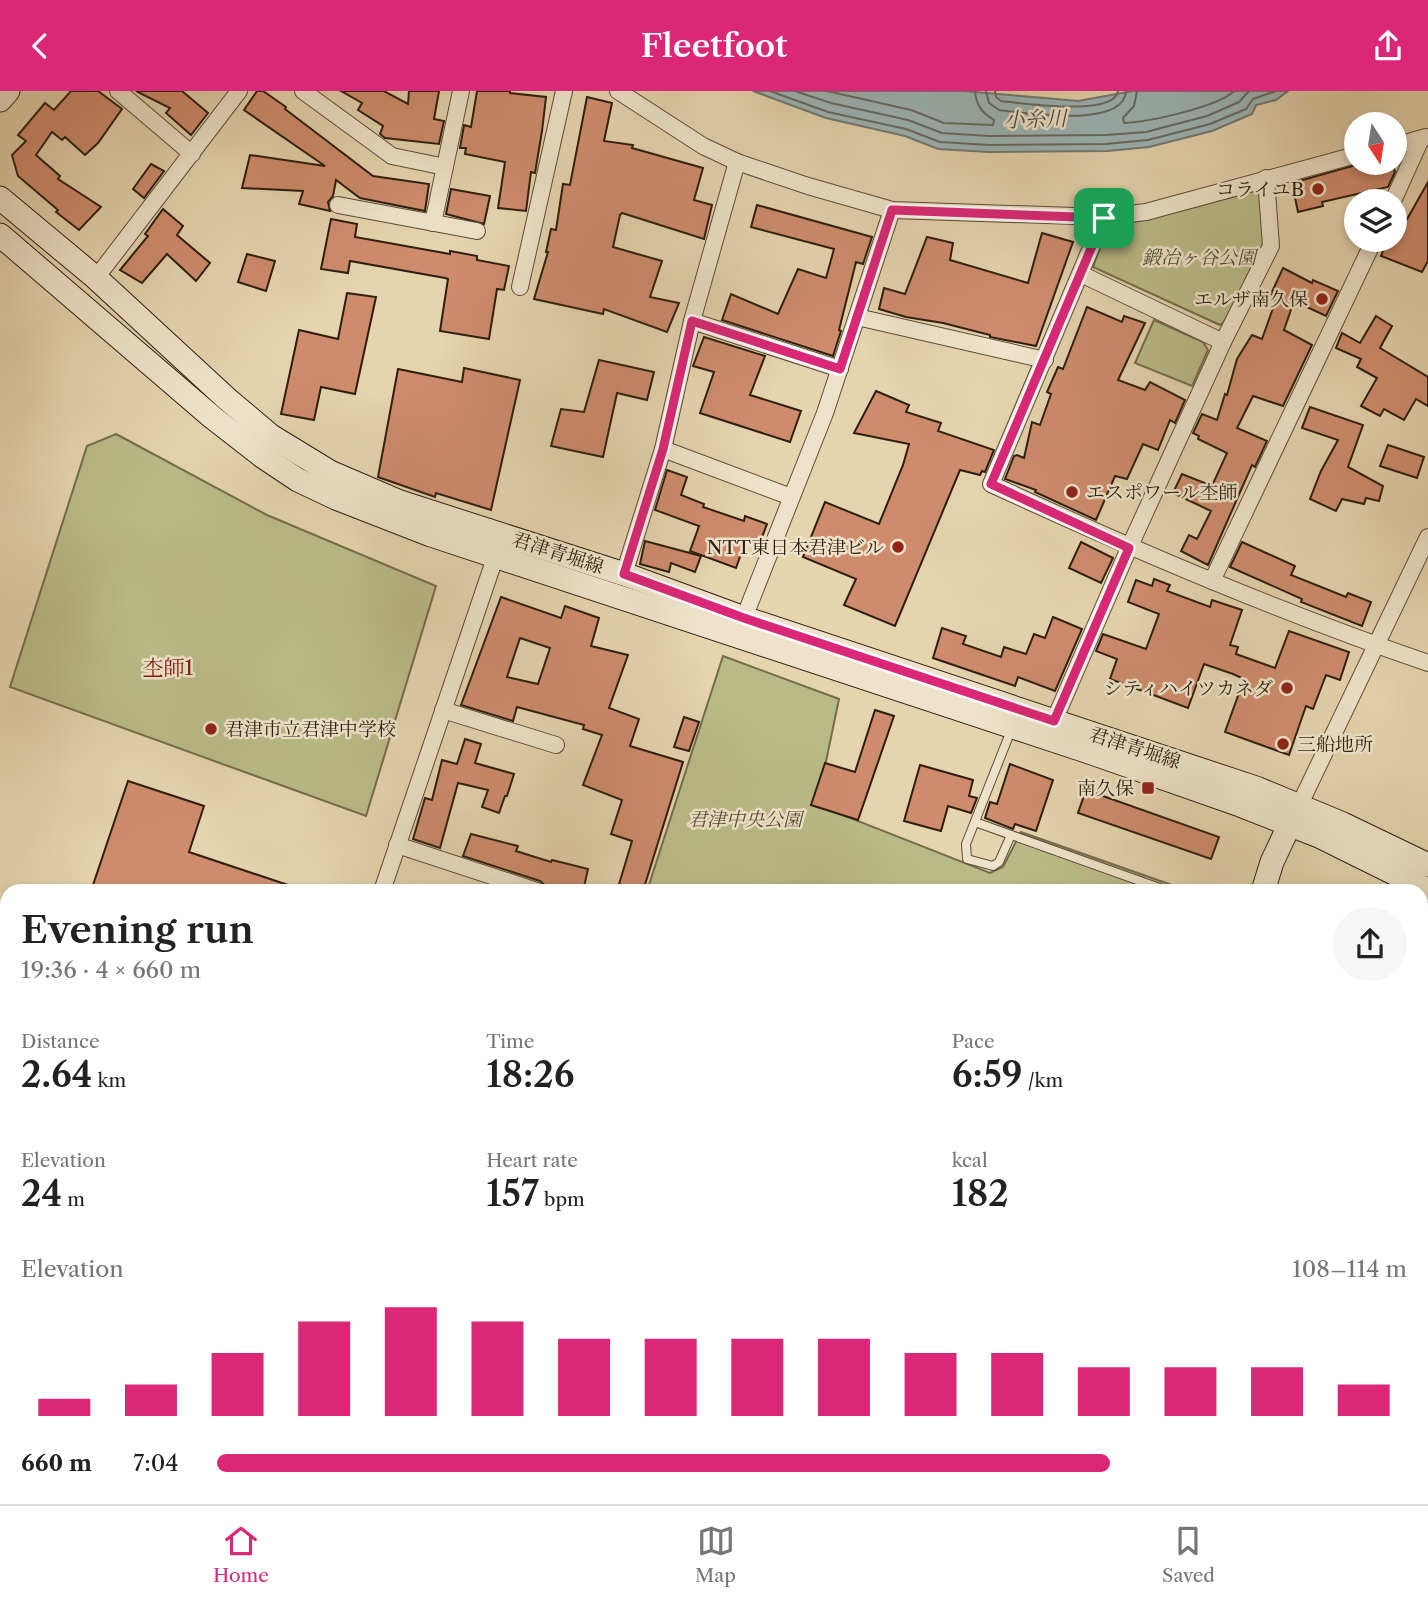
<!DOCTYPE html>
<meta charset="utf-8">
<style>
body{margin:0;font-family:"Libre Caslon Text","Noto Serif JP",serif;background:#f6f6f6;color:#222;height:100vh;display:flex;flex-direction:column;font-size:26px;white-space:nowrap}
*{box-sizing:border-box;margin:0}
p{font-size:23px;color:#767676}
.icon{flex:none;width:38px;height:38px;fill:none;stroke:currentColor;stroke-width:2;stroke-linecap:round;stroke-linejoin:round}
.map{position:relative;flex:1;overflow:hidden}
.sheet{position:absolute;left:0px;top:793px;width:1428px;height:621px;display:flex;flex-direction:column;background:#fff;border-radius:21px 21px 0 0;box-shadow:0 4px 10px #0003}
.sheet>*{flex:none}
.needle{width:46px;rotate:168deg}
.buttons{position:absolute;left:1344px;top:21px;display:grid;gap:14px}
.buttons a{display:grid;place-items:center;width:63px;height:63px;border-radius:50%;background:#fff;box-shadow:0 4px 10px #0003;font-size:35px}
.pin{position:absolute;display:grid;place-items:center;width:60px;height:60px;color:#fff;margin:-30px;border-radius:14px;box-shadow:0 4px 10px #0006}
.round{display:grid;place-items:center;flex:none;width:74px;height:74px;border-radius:37px;background:#f6f6f6}
.head{display:flex;align-items:center;justify-content:space-between;height:119px;padding:0 21px}
h1{font-size:38px;font-weight:600;line-height:52px}
.stats{display:grid;grid-template-columns:repeat(3,1fr);gap:10px;height:119px;padding:7px 21px}
.stats div{display:grid;align-content:center}
.stats b{font-size:35px;font-weight:600}
.stats small{font-size:19px;font-weight:400}
.stats p{font-size:19px}
.chart{height:196px;padding:14px 21px}
.chart p{display:flex;justify-content:space-between}
.chart svg{width:100%;height:126px;margin-top:7px;stroke:#db2777;stroke-width:6}
ul{padding:0 21px;list-style:none;font-size:23px}
li{display:grid;grid-template-columns:112px 84px 1fr;align-items:center;height:52px}
li i{height:18px;border-radius:9px;background:#db2777}
header{display:flex;justify-content:space-between;align-items:center;height:91px;padding:0 21px;background:#db2777;color:#fff;font-size:32px;font-weight:600}
.tabs{display:flex;justify-content:space-around;align-items:center;height:98px;border-top:2px solid #e0e0e0;background:#fff;font-size:19px;color:#767676}
.tabs a{display:grid;justify-items:center;gap:4px}
.tabs .active{color:#db2777}
.map>svg:first-child{display:block}
.green{fill:#b9bb87;stroke:#746c4b;stroke-width:2}
.water{fill:#9cb5b6;stroke:#707973;stroke-width:2}
.lines{fill:none;stroke-linecap:round;stroke-linejoin:round}
.shore{stroke:#656a62;stroke-width:2}
.building{fill:#ce8c6d;stroke:#2e1e0f;stroke-width:2;fill-rule:evenodd}
.lane-casing{stroke:#5c4c37;stroke-width:10}
.street-casing{stroke:#5c4c37;stroke-width:18}
.secondary-casing{stroke:#2e1e0f;stroke-width:25}
.lane{stroke:#eee3ca;stroke-width:8}
.street{stroke:#eee3ca;stroke-width:16}
.secondary{stroke:#eee3ca;stroke-width:23}
.route-casing{stroke:#fff;stroke-width:14}
.route{stroke:#db2777;stroke-width:9}
.poi-dot{fill:#8f2418;stroke:#eee3ca;stroke-width:2.5}
.labels{text-anchor:middle;dominant-baseline:central;stroke-width:5;stroke-linejoin:round;paint-order:stroke}
.poi-label{font-size:19px;fill:#2e1e0f;stroke:#eee3ca;text-anchor:end}
.park-label{font-size:19px;font-style:italic;fill:#584d33;stroke:#eee3ca}
.street-label{font-size:19px;fill:#2e1e0f;stroke:#eee3ca}
.water-label{font-size:21px;font-style:italic;fill:#4f4b41;stroke:#eee3ca}
.neighbourhood-label{font-size:21px;fill:#7a1f14;stroke:#eee3ca}
</style>
<header><svg class="icon" aria-label="back" viewBox="0 0 24 24"><path d="M15 5l-7 7 7 7"/></svg>Fleetfoot<svg class="icon" aria-label="share" viewBox="0 0 24 24"><path d="M12 15V3M7 8l5-5 5 5M5 13v7h14v-7"/></svg></header>
<div class="map">
<svg width="1428" height="1413" viewBox="0 0 1428 1413">
<rect width="100%" height="100%" fill="#e5d4ae"/>
<filter id="stains"><feTurbulence type="fractalNoise" baseFrequency=".00286" numOctaves="4"/><feColorMatrix values="0 0 0 0 .2 0 0 0 0 .09 0 0 0 0 .02 0 0 0 .5 -.17"/></filter>
<radialGradient id="worn" r=".72"><stop offset=".6" stop-color="#630" stop-opacity="0"/><stop offset="1" stop-color="#630" stop-opacity=".3"/></radialGradient>
<g class="green">
<path d="M1253 97 1261 104 1264 156 1224 231 1220 234 1093 176 1107 138 1118 132Z"/>
<path d="M1154 229 1203 251 1208 259 1192 295 1135 272Z"/>
<path d="M116 343 267 424 436 495 366 725 10 596 87 355Z"/>
<path d="M723 565 839 608 817 714 990 782 1003 776 1021 741 1189 800H647Z"/>
</g>
<path class="water" d="M753 0H964L1078 10 1133 0H1288L1276 9 1256 14 1252 23 1212 40 1149 56 1107 60 989 61 938 58 905 45 826 27Z"/>
<g class="lines">
<g class="shore">
<path d="M770 0 828 21 906 38 940 51 989 54 1106 53 1148 49 1210 33 1246 18 1253 8 1276 0"/>
<path d="M795 0 831 12 908 29 942 42 989 45 1106 44 1146 41 1207 25 1239 11 1249 0"/>
<path d="M827 0 911 19 944 32 993 34 994 29C982 22 976 14 975 0"/>
<path d="M986 0 989 12 999 19C1025 22 1124 38 1126 0"/>
<path d="M995 0 996 6 1001 10C1022 12 1114 26 1118 0"/>
<path d="M1137 0 1134 15 1123 27 1124 32C1148 31 1218 16 1234 0"/>
</g>
</g>
<g class="building">
<path d="M71 0H98L122 18 98 52 85 64 65 46 62 49 52 41 36 64 60 85 58 88 101 116 79 139 56 121 58 119 18 85 12 64 26 50 18 44 45 12 54 19Z"/>
<path d="M136 0H182L208 22 191 44 166 22 170 17Z"/>
<path d="M257 0H263L286 16 285 18 373 85 429 93 425 120 360 107 336 89 333 105 328 111 330 120 299 113 303 100 242 97 250 64 325 75 244 19Z"/>
<path d="M341 0H384L408 13 409 0H439L434 28 444 30 439 53 385 47 380 43 383 35 358 19 362 12Z"/>
<path d="M477 0H510V2L546 6 542 40 535 82 531 81 526 120 498 117 505 71 465 63 466 57H460L464 34 471 36Z"/>
<path d="M587 6 612 12 604 50 633 54 632 57 703 77 694 109 712 114 704 148 622 122 620 124 613 156 662 170 650 206 679 212 667 241 604 218 603 223 534 208 548 161H546L551 138 556 139 563 93 570 94Z"/>
<path d="M1363 72H1392L1395 81 1388 96 1322 111 1323 115 1298 121 1292 92Z"/>
<path d="M151 73 164 80 144 107 133 98Z"/>
<path d="M1428 91V170L1422 181 1381 165 1387 149H1395V120L1402 115 1406 130Z"/>
<path d="M451 98 490 105 484 133 446 123Z"/>
<path d="M757 114 872 146 863 173 856 171 839 239 841 240 833 265 722 229 731 203 778 223 798 178 826 187 834 158 751 136Z"/>
<path d="M163 118 183 135 177 144 210 172 196 190 167 163 142 192 120 179 148 145 145 143Z"/>
<path d="M331 128 357 133 355 146 450 163V160L477 165V169L509 175 504 199 497 198 489 248 440 240 448 188 445 187 350 170 348 182 321 178Z"/>
<path d="M1042 142 1073 151 1036 255 990 246V244L943 232 906 226 879 218 884 197 905 203 927 146 953 152 950 169 1028 192Z"/>
<path d="M247 163 275 170 266 200 238 191Z"/>
<path d="M1283 177 1312 192 1313 189 1338 200 1326 225 1294 210 1284 239 1312 254 1283 315 1253 305 1237 337 1267 350 1255 376 1252 374 1208 474 1181 460 1189 444 1197 448 1211 420 1173 402 1182 383 1212 395 1227 362 1198 348 1199 345 1193 342 1202 323 1217 329 1225 303 1227 304 1237 268 1252 244 1262 248 1277 206 1271 203Z"/>
<path d="M347 202 376 206 355 303 321 296 314 329 281 323 299 239 338 248Z"/>
<path d="M1087 216 1122 231 1124 225 1145 232 1118 289 1145 299 1150 291 1185 309 1175 332 1170 329 1158 359 1143 353 1127 388 1115 385 1096 429 1035 401 1036 399 1005 388 1014 365 1017 364 1024 367 1032 331 1040 334 1051 303 1047 301 1058 276 1063 278Z"/>
<path d="M1376 225 1392 235 1380 257 1428 286V315L1416 308 1404 329 1384 318 1380 325 1361 315 1377 287 1357 276 1361 268 1336 257 1342 242 1360 252Z"/>
<path d="M704 246 765 265 750 304 801 320 790 351 700 322 714 281 693 275Z"/>
<path d="M599 269 654 281 647 309 617 302 603 366 551 355 561 318 584 321Z"/>
<path d="M464 277 520 289 491 419 436 402 435 406 378 386 398 278 462 291Z"/>
<path d="M876 300 909 314 906 321 941 332 938 340 994 359 985 381 982 380 980 384 960 379 895 535 844 514 856 488 803 466 825 411 879 433 903 374 909 353 854 342Z"/>
<path d="M1310 316 1363 334 1348 376 1383 395 1379 410 1366 407 1364 413 1342 408 1336 420 1310 408 1321 380 1338 349 1302 337Z"/>
<path d="M1388 354 1424 366 1417 387 1380 375Z"/>
<path d="M667 379 687 386 681 404 704 413 703 416 744 430 745 425 767 433 759 454 746 449 736 477 690 460 699 435 655 419Z"/>
<path d="M645 450 701 465 695 481 671 472 669 481 640 473Z"/>
<path d="M1081 451 1113 467 1101 492 1069 477Z"/>
<path d="M1242 451 1295 475 1291 484 1346 506 1348 502 1371 511 1362 535 1301 511 1302 508 1230 476Z"/>
<path d="M1154 488 1170 494 1167 500 1210 516 1212 509 1242 519 1230 554 1238 556 1236 563 1275 577 1289 540 1349 561 1340 589 1326 584 1313 618 1306 615 1289 664 1225 641 1244 588 1233 583 1204 573 1188 617 1110 588 1117 568 1096 560 1103 543 1146 558 1159 523 1128 511 1136 489 1152 495Z"/>
<path d="M501 506 561 527 565 515 599 527 591 555 628 564 609 617 639 628 630 655 683 671 643 800H617L632 750 611 743 622 709 583 694 602 644 583 638 584 634 517 616 513 630 461 614ZM520 547 550 557 538 593 507 586Z"/>
<path d="M1053 526 1082 538 1055 600 1018 586 1015 595 933 567 942 537 966 545 963 553 1001 566 1004 556 1026 563 1034 543 1045 547Z"/>
<path d="M875 619 894 625 858 729 811 714 825 672 855 681Z"/>
<path d="M684 626 699 631 689 660 674 656Z"/>
<path d="M465 648 481 653 475 672 514 683 507 705H505L499 722 482 716 488 699 458 692 440 757 413 748 425 707 432 709 442 669 457 673Z"/>
<path d="M1010 673 1053 689 1036 740 1015 733 1013 738 985 727 990 711 997 713Z"/>
<path d="M920 674 973 689 969 705 977 707 971 722 948 715 941 740 904 730Z"/>
<path d="M128 690 204 715 189 761 297 797V800H191L177 795 176 800H91Z"/>
<path d="M1086 699 1219 746 1211 768 1078 722Z"/>
<path d="M471 743 518 755 516 760 551 771 552 769 588 778 583 800H564L546 795 540 790 463 765Z"/>
</g>
<g class="lines">
<defs>
<g id="lane">
<path d="M975 731 1168 800"/>
<path d="M1011 744 999 771 993 775 967 768 966 753 1012 637"/>
</g>
<g id="street">
<path d="M118 0 192 63"/>
<path d="M303 0 392 65 445 76"/>
<path d="M618 0 703 55 737 71 808 95 892 119 1104 126 1146 121 1356 64"/>
<path d="M1395 55 1426 46"/>
<path d="M1393 110 1421 48"/>
<path d="M338 114 477 140"/>
<path d="M1104 126 991 393C1134 459 1279 521 1428 572"/>
<path d="M433 132 461 0"/>
<path d="M1081 183 1223 251"/>
<path d="M96 187 239 0"/>
<path d="M520 196 564 0"/>
<path d="M857 226 1045 269"/>
<path d="M692 230 840 278"/>
<path d="M663 358 791 406"/>
<path d="M624 483 663 358 692 230 737 71"/>
<path d="M1212 490 1374 149"/>
<path d="M744 527 825 322 892 119"/>
<path d="M443 619 556 654"/>
<path d="M1054 630 1129 457 1223 251 1271 155 1266 87"/>
<path d="M1299 715 1428 446"/>
<path d="M397 754 537 800"/>
<path d="M382 800 496 464"/>
<path d="M0 1026 7 1006"/>
<path d="M1421 1136 1428 1138"/>
<path d="M1421 1276 1428 1279"/>
<path d="M0 1293 7 1295"/>
<path d="M481 1407 488 1409"/>
<path d="M886 1407 904 1413"/>
<path d="M9 1413 11 1407"/>
<path d="M161 1413 163 1407"/>
<path d="M610 1413 612 1407"/>
<path d="M1201 1413 1203 1407"/>
</g>
<g id="secondary">
<path d="M0 9 8 0"/>
<path d="M0 107 96 187 226 307 271 345 330 381 400 411 624 483 744 527 1256 697 1343 733 1428 774"/>
<path d="M0 144 212 326 262 365 298 389 336 407 431 444 1089 661 1240 714 1319 745 1428 799"/>
<path d="M1263 800 1272 771 1295 722"/>
<path d="M0 924 7 926"/>
<path d="M1361 1407 1379 1413"/>
<path d="M1058 1413 1060 1407"/>
</g>
</defs>
<use href="#lane" class="lane-casing"/>
<use href="#street" class="street-casing"/>
<use href="#secondary" class="secondary-casing"/>
<use href="#lane" class="lane"/>
<use href="#street" class="street"/>
<use href="#secondary" class="secondary"/>
</g>
<g class="lines">
<defs>
<path id="route" d="M892 119 1104 127 991 393 1129 457 1054 630 744 527 624 483 663 358 692 230 840 278Z"/>
</defs>
<use href="#route" class="route-casing"/>
<use href="#route" class="route"/>
</g>
<g class="poi-dot">
<circle cx="1318" cy="98" r="7"/>
<circle cx="1322" cy="208" r="7"/>
<circle cx="1072" cy="401" r="7"/>
<circle cx="898" cy="456" r="7"/>
<circle cx="1287" cy="597" r="7"/>
<circle cx="211" cy="638" r="7"/>
<circle cx="1283" cy="653" r="7"/>
<rect x="1141" y="690" width="14" height="14" rx="3.5"/>
</g>
<g class="labels">
<g class="poi-label">
<text x="1304" y="98">コライユB</text>
<text x="1308" y="208">エルザ南久保</text>
<text x="1086" y="401" text-anchor="start">エスポワール杢師</text>
<text x="884" y="456">NTT東日本君津ビル</text>
<text x="1273" y="597">シティハイツカネダ</text>
<text x="225" y="638" text-anchor="start">君津市立君津中学校</text>
<text x="1297" y="653" text-anchor="start">三船地所</text>
<text x="1134" y="697">南久保</text>
</g>
<g class="park-label">
<text x="1199" y="166">鍛冶ヶ谷公園</text>
<text x="745" y="728">君津中央公園</text>
</g>
<g class="street-label">
<text transform="translate(558 462) rotate(18)">君津青堀線</text>
<text transform="translate(1135 657) rotate(18)">君津青堀線</text>
</g>
<g class="water-label">
<text transform="translate(1035 28) rotate(-2)">小糸川</text>
</g>
<g class="neighbourhood-label">
<text x="168" y="576">杢師1</text>
</g>
</g>
<rect width="100%" height="100%" filter="url(#stains)"/>
<rect width="100%" height="100%" fill="url(#worn)"/>
</svg>
<div class="buttons">
<a><svg class="needle" viewBox="-14 -14 28 28"><path d="M0-13l5 13h-10z" fill="#e53935"/><path d="M0 13l5-13h-10z" fill="#767676"/></svg></a>
<a><svg class="icon" aria-label="layers" viewBox="0 0 24 24"><path d="M12 4l9 5-9 5-9-5zM3 14l9 5 9-5"/></svg></a>
</div>
<div class="pin" style="left:1104px;top:127px;background:#1e9e55"><svg class="icon" aria-label="arrive" viewBox="0 0 24 24"><path d="M6 21V4h12l-3 4 3 4H6"/></svg></div>
<section class="sheet">
<div class="head"><div><h1>Evening run</h1><p>19:36 · 4 × 660 m</p></div><a class="round"><svg class="icon" aria-label="share" viewBox="0 0 24 24"><path d="M12 15V3M7 8l5-5 5 5M5 13v7h14v-7"/></svg></a></div>
<div class="stats">
<div><p>Distance</p><b>2.64<small> km</small></b></div>
<div><p>Time</p><b>18:26</b></div>
<div><p>Pace</p><b>6:59<small> /km</small></b></div>
</div>
<div class="stats">
<div><p>Elevation</p><b>24<small> m</small></b></div>
<div><p>Heart rate</p><b>157<small> bpm</small></b></div>
<div><p>kcal</p><b>182</b></div>
</div>
<div class="chart"><p><span>Elevation</span>108–114 m</p>
<svg viewBox="0 0 160 44" preserveAspectRatio="none"><path d="M5 44V38M15 44V33M25 44V22M35 44V11M45 44V6M55 44V11M65 44V17M75 44V17M85 44V17M95 44V17M105 44V22M115 44V22M125 44V27M135 44V27M145 44V27M155 44V33"/></svg>
</div>
<ul>
<li><b>660 m</b>7:04<i style="width:75%"></i></li>
</ul>
</section>
</div>
<nav class="tabs">
<a class="active"><svg class="icon" aria-label="home" viewBox="0 0 24 24"><path d="M3 11l9-7 9 7M6 9v11h12V9"/></svg>Home</a>
<a><svg class="icon" aria-label="map" viewBox="0 0 24 24"><path d="M3 6l6-2 6 2 6-2v14l-6 2-6-2-6 2zM9 4v14M15 6v14"/></svg>Map</a>
<a><svg class="icon" aria-label="saved" viewBox="0 0 24 24"><path d="M7 4h10v16l-5-4-5 4z"/></svg>Saved</a>
</nav>
